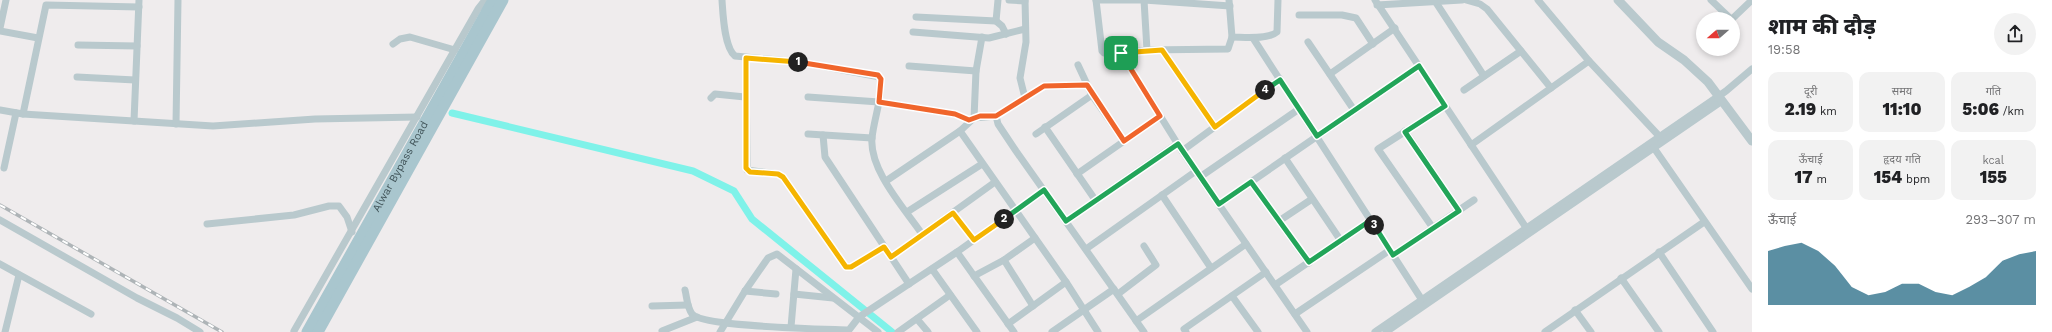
<!DOCTYPE html>
<html lang="hi">
<meta charset="utf-8">
<style>
body{margin:0;font-family:"Work Sans","Noto Sans Devanagari",sans-serif;background:#f2f2f2;color:#202124;height:100vh;display:flex;flex-direction:column;font-size:15px;white-space:nowrap}
*{box-sizing:border-box;margin:0}
p{font-size:13px;color:#757577}
.icon{flex:none;width:22px;height:22px;fill:none;stroke:currentColor;stroke-width:2;stroke-linecap:round;stroke-linejoin:round}
.map{position:relative;flex:1;overflow:hidden}
.side{display:flex;flex-direction:column;background:#fff;width:300px}
.side>*{flex:none}
.needle{width:26px;rotate:250deg}
.buttons{position:absolute;left:1696px;top:12px;display:grid;gap:8px}
.buttons a{display:grid;place-items:center;width:44px;height:44px;border-radius:50%;background:#fff;box-shadow:0 2px 6px #0003;font-size:20px}
.pin{position:absolute;display:grid;place-items:center;width:34px;height:34px;color:#fff;margin:-17px;border-radius:8px;box-shadow:0 2px 6px #0006}
.km{position:absolute;width:20px;height:20px;margin:-10px;border-radius:50%;background:#222;color:#fff;font-size:11px;line-height:20px;text-align:center}
.round{display:grid;place-items:center;flex:none;width:42px;height:42px;border-radius:21px;background:#f2f2f2}
.head{display:flex;align-items:center;justify-content:space-between;height:68px;padding:0 16px}
h1{font-size:22px;font-weight:800;line-height:30px}
.metrics{display:grid;grid-template-columns:repeat(3,1fr);gap:6px;height:68px;padding:4px 16px}
.metrics div{display:grid;align-content:center;border-radius:10px;background:#f2f2f2;text-align:center}
.metrics b{font-size:17px;font-weight:800}
.metrics small{font-size:11px;font-weight:400}
.metrics p{font-size:11px}
.chart{height:112px;padding:8px 16px}
.chart p{display:flex;justify-content:space-between}
.chart svg{width:100%;height:72px;margin-top:4px;fill:#17607d;opacity:.7}
main{display:flex;flex:1;min-height:0}
.map>svg:first-child{display:block}
.lines{fill:none;stroke-linecap:round;stroke-linejoin:round}
.canal{stroke:#7ff2e9;stroke-width:7}
.minor{stroke:#b9c9cd;stroke-width:7}
.tertiary{stroke:#b9c9cd;stroke-width:9}
.primary{stroke:#a9c6ce;stroke-width:11}
.rail-casing{stroke:#aeb4b7;stroke-width:3.5}
.rail{stroke:#fff;stroke-width:2;stroke-dasharray:6;stroke-linecap:butt}
.split-1-casing{stroke:#fff;stroke-width:8}
.split-2-casing{stroke:#fff;stroke-width:8}
.split-3-casing{stroke:#fff;stroke-width:8}
.split-4-casing{stroke:#fff;stroke-width:8}
.split-5-casing{stroke:#fff;stroke-width:8}
.split-1{stroke:#f0652b;stroke-width:5}
.split-2{stroke:#f5b400;stroke-width:5}
.split-3{stroke:#22a559;stroke-width:5}
.split-4{stroke:#22a559;stroke-width:5}
.split-5{stroke:#f5b400;stroke-width:5}
.labels{text-anchor:middle;dominant-baseline:central;stroke-width:4;stroke-linejoin:round;paint-order:stroke}
.street-label{font-size:11px;fill:#43565b;stroke:#fff}
</style>
<main>
<div class="map">
<svg width="1752" height="332" viewBox="0 0 1752 332">
<rect width="100%" height="100%" fill="#efeced"/>
<g class="lines">
<path class="canal" d="M452 113 693 171 734 191 752 219 892 332"/>
<g class="minor">
<path d="M722 0C723 14 724 47 735 56L800 62 880 77C883 97 874 118 872 138 869 170 905 209 922 234"/>
<path d="M1009 0 1025 1"/>
<path d="M1025 0 1026 42 1020 78 1025 98"/>
<path d="M1096 0 1102 51 1104 53H1121L1182 151 1307 332"/>
<path d="M1096 0H1144L1230 6"/>
<path d="M1144 0 1147 50 1228 49 1232 37"/>
<path d="M1229 0 1232 37C1243 37 1268 40 1277 32L1278 0"/>
<path d="M1375 0 1527 229"/>
<path d="M1466 0 1480 4 1487 9 1551 88"/>
<path d="M1538 0 1589 61 1660 137"/>
<path d="M1711 0 1731 19"/>
<path d="M1435 1 1484 76"/>
<path d="M1377 5 1462 0"/>
<path d="M1299 15H1342L1356 18 1373 44"/>
<path d="M916 17 996 21 1002 26 1006 34"/>
<path d="M1732 19 1752 0"/>
<path d="M996 21 998 0"/>
<path d="M0 28 6 0"/>
<path d="M0 31 38 38"/>
<path d="M913 32 989 38 1025 29"/>
<path d="M1253 38 1422 300"/>
<path d="M1308 42 1354 110"/>
<path d="M393 44 400 39 410 37 455 50"/>
<path d="M78 45 137 46"/>
<path d="M1162 50 1215 127"/>
<path d="M1121 53 1147 50"/>
<path d="M746 58 747 170 778 174 783 177 846 267H851L884 247"/>
<path d="M1078 65 1092 95 1124 141"/>
<path d="M909 66 976 71"/>
<path d="M1330 74 1395 28"/>
<path d="M77 77 135 80"/>
<path d="M1087 85 1044 86 996 116 998 124 1016 151 1144 332"/>
<path d="M1464 90 1521 51"/>
<path d="M808 97 879 102 955 114 969 120"/>
<path d="M711 98 715 94 745 97"/>
<path d="M0 110 23 114 213 126 315 119 417 117"/>
<path d="M23 114 46 5 139 7"/>
<path d="M974 118 976 71 982 37"/>
<path d="M134 121 139 0"/>
<path d="M176 124 178 0"/>
<path d="M1045 127 1096 201"/>
<path d="M960 131 974 118 996 116"/>
<path d="M1405 131 1459 211"/>
<path d="M808 134 872 138"/>
<path d="M1036 134 1092 95"/>
<path d="M823 135 825 157 909 284"/>
<path d="M1471 145 1589 61"/>
<path d="M1654 148 1752 289"/>
<path d="M1182 151 1280 79"/>
<path d="M1285 158 1341 241"/>
<path d="M4 168 16 113"/>
<path d="M1077 174 1160 116"/>
<path d="M1200 177 1299 109"/>
<path d="M886 181 960 131 1066 282 1008 324"/>
<path d="M1251 182 1309 263"/>
<path d="M1162 195 1211 268"/>
<path d="M1219 204 1419 66"/>
<path d="M907 212 982 164"/>
<path d="M953 213 974 240"/>
<path d="M0 220 137 298 177 318 200 332"/>
<path d="M1066 221 1177 144"/>
<path d="M1279 221 1312 199"/>
<path d="M207 224 294 215 329 206H339L347 217 352 232"/>
<path d="M1433 228 1378 149 1445 106"/>
<path d="M1086 249 1196 171"/>
<path d="M957 252 1014 332"/>
<path d="M1659 252 1713 332"/>
<path d="M1393 255 1474 200"/>
<path d="M891 257 995 182"/>
<path d="M0 264 91 314"/>
<path d="M932 269 977 332"/>
<path d="M974 276 1004 260"/>
<path d="M1621 278 1659 332"/>
<path d="M1066 282 1098 332"/>
<path d="M1275 285 1371 220"/>
<path d="M685 290C687 298 687 307 692 314 702 327 827 329 849 330L859 317 957 252 1044 190"/>
<path d="M745 291 776 294"/>
<path d="M794 294 833 298"/>
<path d="M1118 294 1156 265 1144 246"/>
<path d="M1232 296 1258 332"/>
<path d="M652 306 688 305"/>
<path d="M1033 306 1004 260 1035 238"/>
<path d="M1575 310 1591 332"/>
<path d="M1295 314 1390 250"/>
<path d="M917 319 928 332"/>
<path d="M1136 321 1246 244"/>
<path d="M791 327 796 269"/>
<path d="M294 331 478 9 485 0"/>
<path d="M662 331 697 317"/>
<path d="M5 332 19 275"/>
<path d="M720 332 745 291 768 258 777 254 878 332"/>
<path d="M898 332 950 295"/>
<path d="M1052 332 1114 289"/>
<path d="M1186 332 1184 329 1266 272"/>
<path d="M1375 332 1726 91 1752 69"/>
<path d="M1386 332 1722 101"/>
<path d="M1545 332 1704 222"/>
</g>
<path class="tertiary" d="M1618 0 1658 42 1684 60 1708 82 1752 141"/>
<g class="primary">
<path id="s1" d="M307 332 493 0"/>
<path d="M318 332 503 0"/>
</g>
<defs>
<path id="rail" d="M0 205 222 332"/>
</defs>
<use href="#rail" class="rail-casing"/>
<use href="#rail" class="rail"/>
</g>
<g class="lines">
<defs>
<path id="split-1" d="M798 62 878 75 881 79 879 102 955 114 969 120 980 116H996L1044 86 1087 85 1124 141 1160 116 1121 53"/>
<path id="split-2" d="M798 62 746 58V168L750 172 778 174 783 177 846 267H851L884 247 891 257 953 213 974 240 1004 219"/>
<path id="split-3" d="M1004 219 1044 190 1066 221 1178 144 1219 204 1251 182 1309 262 1371 220 1374 225"/>
<path id="split-4" d="M1265 90 1280 80 1317 136 1419 66 1445 106 1405 132 1459 211 1393 255 1374 225"/>
<path id="split-5" d="M1121 53 1162 50 1215 127 1265 90"/>
</defs>
<use href="#split-1" class="split-1-casing"/>
<use href="#split-2" class="split-2-casing"/>
<use href="#split-3" class="split-3-casing"/>
<use href="#split-4" class="split-4-casing"/>
<use href="#split-5" class="split-5-casing"/>
<use href="#split-1" class="split-1"/>
<use href="#split-2" class="split-2"/>
<use href="#split-3" class="split-3"/>
<use href="#split-4" class="split-4"/>
<use href="#split-5" class="split-5"/>
</g>
<g class="labels">
<g class="street-label">
<text stroke="none"><textPath href="#s1" startOffset="190">Alwar Bypass Road</textPath></text>
</g>
</g>
</svg>
<div class="buttons">
<a><svg class="needle" viewBox="-14 -14 28 28"><path d="M0-13l5 13h-10z" fill="#e53935"/><path d="M0 13l5-13h-10z" fill="#757577"/></svg></a>
</div>
<div class="pin" style="left:1121px;top:53px;background:#1e9e55"><svg class="icon" aria-label="arrive" viewBox="0 0 24 24"><path d="M6 21V4h12l-3 4 3 4H6"/></svg></div>
<b class="km" style="left:798px;top:62px">1</b>
<b class="km" style="left:1004px;top:219px">2</b>
<b class="km" style="left:1374px;top:225px">3</b>
<b class="km" style="left:1265px;top:90px">4</b>
</div>
<section class="side">
<div class="head"><div><h1>शाम की दौड़</h1><p>19:58</p></div><a class="round"><svg class="icon" aria-label="share" viewBox="0 0 24 24"><path d="M12 15V3M7 8l5-5 5 5M5 13v7h14v-7"/></svg></a></div>
<div class="metrics">
<div><p>दूरी</p><b>2.19<small> km</small></b></div>
<div><p>समय</p><b>11:10</b></div>
<div><p>गति</p><b>5:06<small> /km</small></b></div>
</div>
<div class="metrics">
<div><p>ऊँचाई</p><b>17<small> m</small></b></div>
<div><p>हृदय गति</p><b>154<small> bpm</small></b></div>
<div><p>kcal</p><b>155</b></div>
</div>
<div class="chart"><p><span>ऊँचाई</span>293–307 m</p>
<svg viewBox="0 0 160 44" preserveAspectRatio="none"><path d="M0 44V11L10 8L20 6L30 11L40 20L50 33L60 38L70 36L80 31L90 31L100 36L110 38L120 33L130 27L140 17L150 13L160 11V44z"/></svg>
</div>
</section>
</main>
